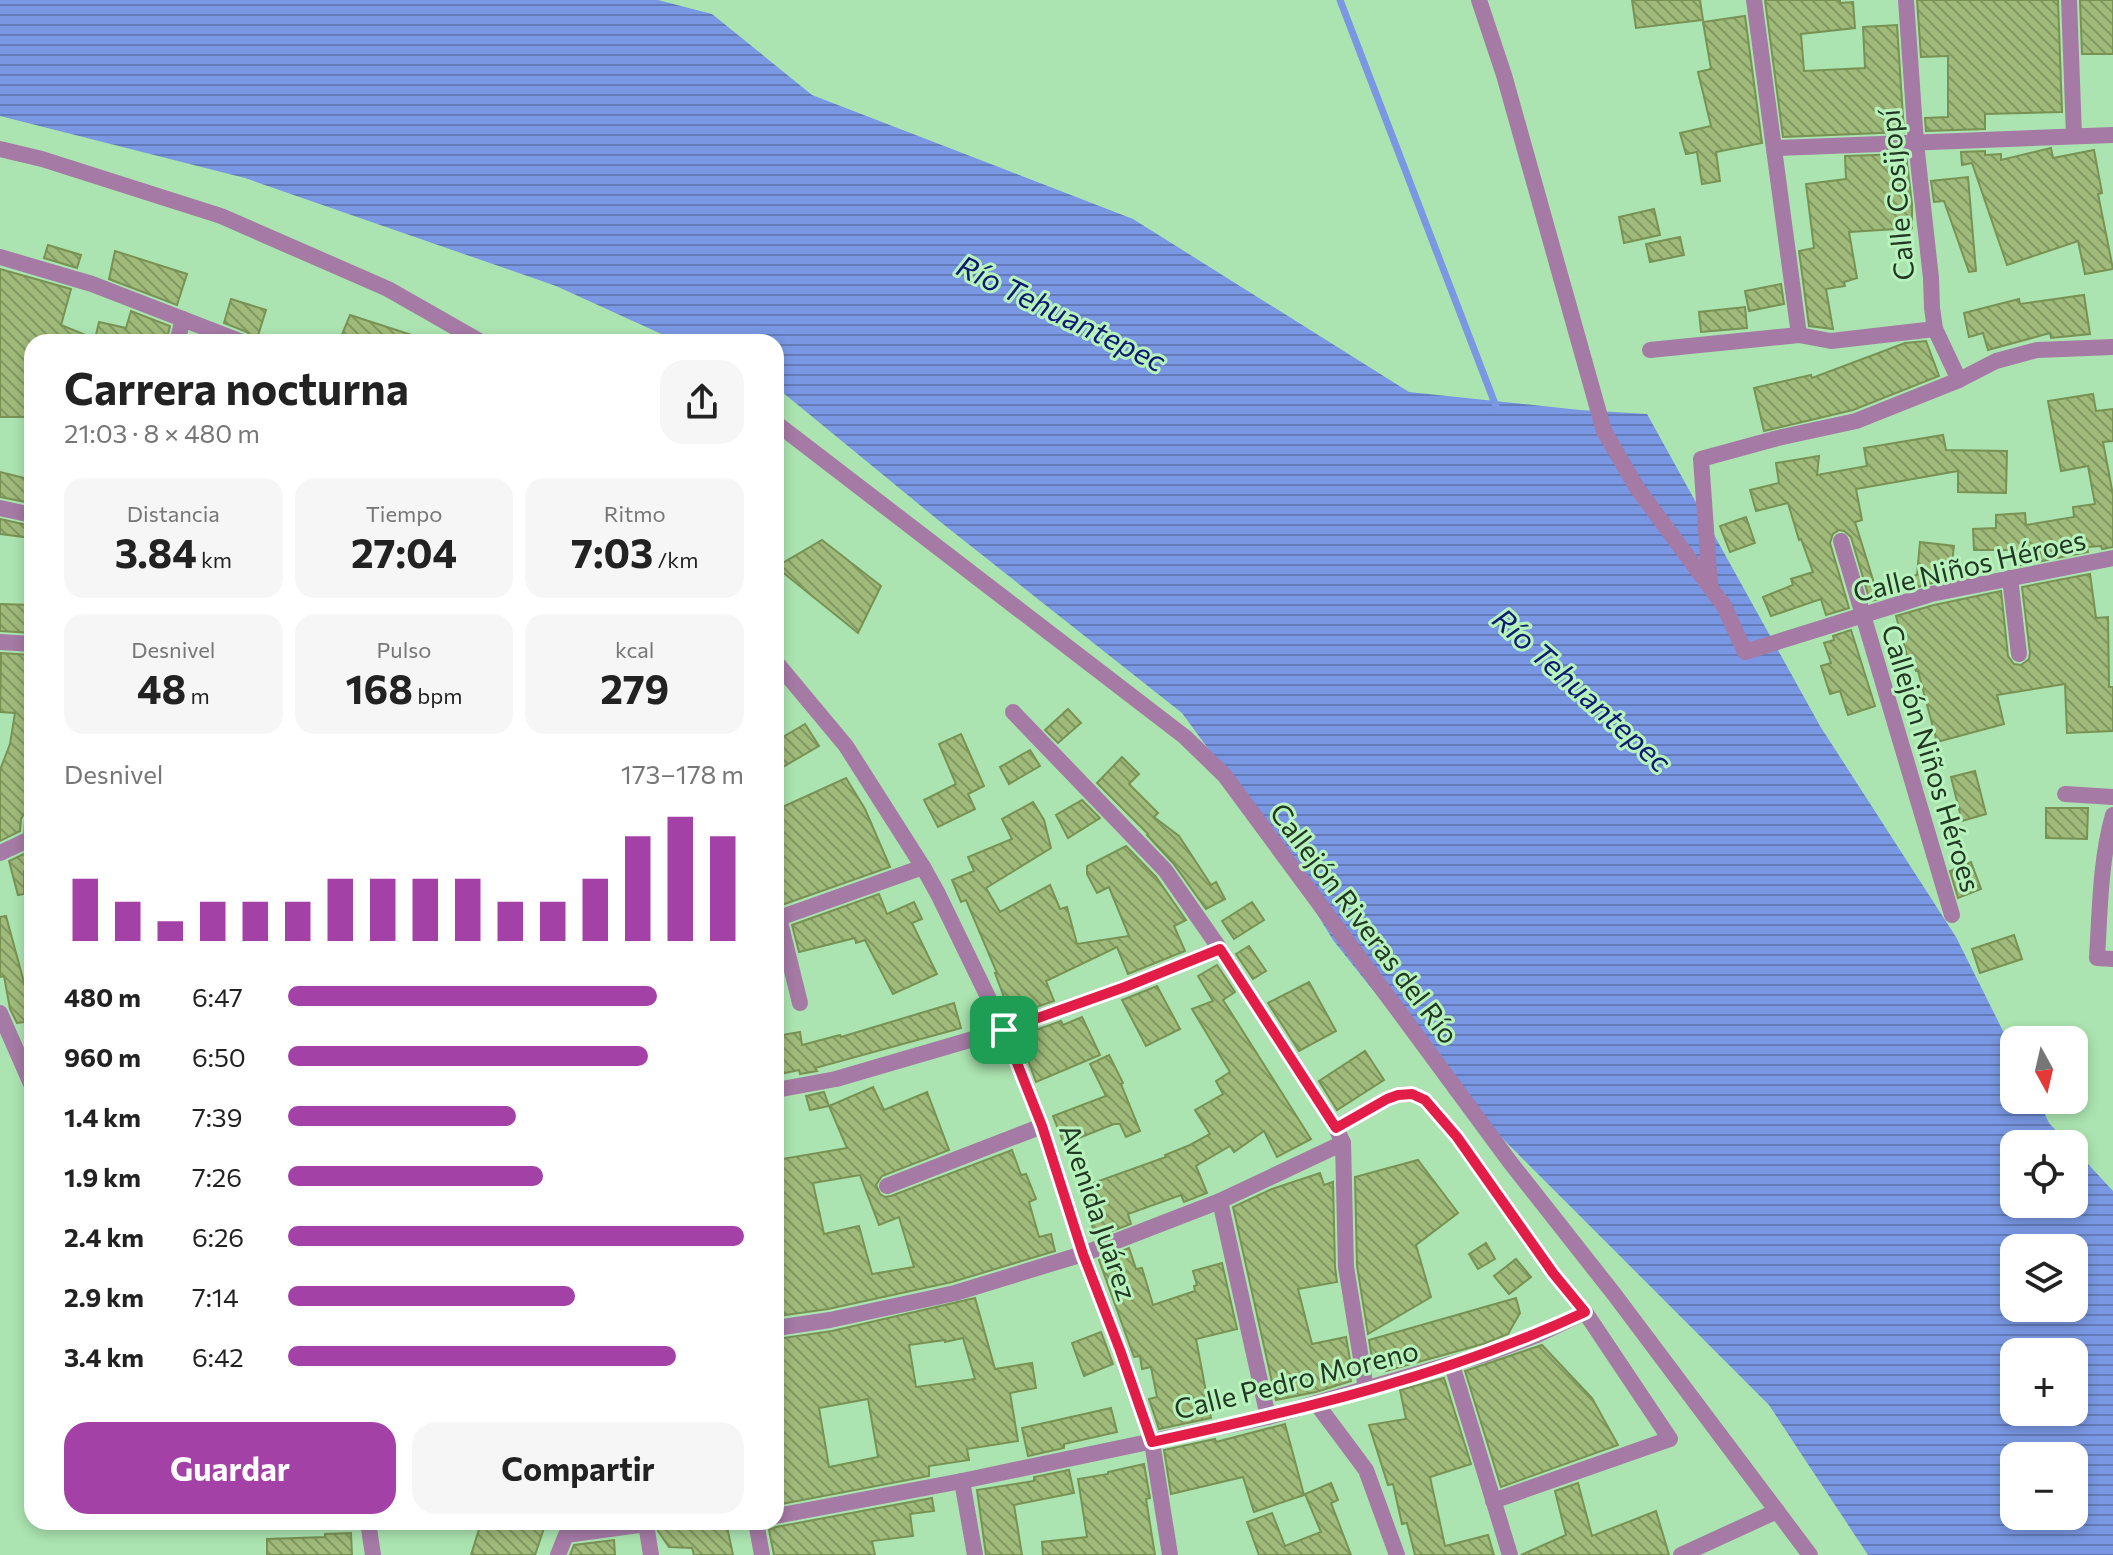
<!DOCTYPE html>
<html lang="es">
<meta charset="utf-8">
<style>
body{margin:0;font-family:Commissioner,sans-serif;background:#f6f6f6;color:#222;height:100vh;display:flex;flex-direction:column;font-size:30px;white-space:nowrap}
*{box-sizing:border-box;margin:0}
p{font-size:26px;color:#767676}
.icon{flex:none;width:44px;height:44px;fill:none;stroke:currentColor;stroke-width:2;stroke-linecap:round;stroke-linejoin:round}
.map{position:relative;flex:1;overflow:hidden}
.details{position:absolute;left:24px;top:334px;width:760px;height:1196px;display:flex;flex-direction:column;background:#fff;border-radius:24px;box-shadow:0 4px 12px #0003}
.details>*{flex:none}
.needle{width:52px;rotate:172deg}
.fabs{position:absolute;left:2000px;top:1026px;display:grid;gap:16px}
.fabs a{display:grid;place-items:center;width:88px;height:88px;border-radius:16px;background:#fff;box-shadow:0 4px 12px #0003;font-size:40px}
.pin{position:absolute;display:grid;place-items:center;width:68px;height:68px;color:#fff;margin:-34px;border-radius:16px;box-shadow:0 4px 12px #0006}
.round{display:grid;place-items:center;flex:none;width:84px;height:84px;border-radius:24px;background:#f6f6f6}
.headline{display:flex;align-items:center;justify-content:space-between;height:136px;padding:0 40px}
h1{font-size:44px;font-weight:700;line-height:60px}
.figures{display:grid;grid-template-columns:repeat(3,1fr);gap:12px;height:136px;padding:8px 40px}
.figures div{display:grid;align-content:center;border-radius:20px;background:#f6f6f6;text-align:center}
.figures b{font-size:40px;font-weight:700}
.figures small{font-size:22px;font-weight:400}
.figures p{font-size:22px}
.chart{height:224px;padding:16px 40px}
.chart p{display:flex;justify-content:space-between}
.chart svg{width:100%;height:144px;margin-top:8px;stroke:#a441a6;stroke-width:6}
.primary-button{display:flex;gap:16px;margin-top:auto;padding:16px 40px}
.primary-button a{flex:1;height:92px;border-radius:24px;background:#a441a6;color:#fff;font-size:32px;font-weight:700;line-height:92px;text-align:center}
.primary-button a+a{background:#f6f6f6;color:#222}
ul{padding:0 40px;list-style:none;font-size:26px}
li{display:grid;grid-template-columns:128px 96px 1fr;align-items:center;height:60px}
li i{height:20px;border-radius:10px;background:#a441a6}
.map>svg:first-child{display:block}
.water{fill:url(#water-rules);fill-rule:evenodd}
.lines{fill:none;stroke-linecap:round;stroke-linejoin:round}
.stream{stroke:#7997e2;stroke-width:7}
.building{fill:url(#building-back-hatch);stroke:#789253;stroke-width:2;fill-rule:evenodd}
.minor{stroke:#a57aa5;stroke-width:16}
.route-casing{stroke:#fff;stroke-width:16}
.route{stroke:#e11d48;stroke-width:10}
.labels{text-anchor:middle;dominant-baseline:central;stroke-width:6;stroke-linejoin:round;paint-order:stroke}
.street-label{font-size:28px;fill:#213823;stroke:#b8f2bc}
.water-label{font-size:30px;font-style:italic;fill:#0c1b72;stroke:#b8f2bc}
</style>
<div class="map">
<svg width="2113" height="1555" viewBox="0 0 2113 1555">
<defs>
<pattern id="water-rules" width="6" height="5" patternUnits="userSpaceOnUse" patternTransform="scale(2)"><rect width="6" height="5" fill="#7997e2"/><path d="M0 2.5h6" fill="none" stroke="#637cb7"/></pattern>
<pattern id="building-back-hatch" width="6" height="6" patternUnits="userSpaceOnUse" patternTransform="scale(2)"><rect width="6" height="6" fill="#9fba79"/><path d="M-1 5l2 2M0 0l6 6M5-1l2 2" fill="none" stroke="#819863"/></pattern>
</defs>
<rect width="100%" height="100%" fill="#abe4b0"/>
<path class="water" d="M0 0H658L712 14 812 95 1133 219 1409 392 1580 410 1647 414 1820 726 1956 937 2014 1053V1100H2038L2049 1123 2069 1144H2014V1204H2074V1149L2113 1191V1555H1868L1769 1405 1446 1082 1333 940 1254 811 1182 713 943 524 776 387V342H679L556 286 245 178 0 116ZM2014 1248H2074V1308H2014ZM2014 1352H2074V1412H2014ZM2014 1456H2074V1516H2014Z"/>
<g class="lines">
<path class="stream" d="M1340 0 1497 409"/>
</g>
<g class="building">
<path d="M1632 0H1700L1703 20 1636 28Z"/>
<path d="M1765 0H1840V3L1853 2 1855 28 1801 34 1804 71 1865 68 1863 27 1897 25 1904 132 1783 137Z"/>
<path d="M1917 0H2058L2062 112 1985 114V129L1926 131 1925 118 1948 117V56L1921 57Z"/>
<path d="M2080 0H2113V54H2082Z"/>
<path d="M1745 16 1762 143 1716 152 1720 181 1702 184 1697 152 1686 154 1680 133 1711 126 1698 72 1711 69 1703 22Z"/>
<path d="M2051 148 2053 158 2094 150 2102 193 2098 194 2113 269 2085 274 2078 241 2007 265 1972 163 1962 165 1961 152 1985 151V155L2001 154V160Z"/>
<path d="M1906 154 1912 204V228L1849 232 1857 278 1844 282 1845 286 1826 289 1833 329 1809 326 1799 251 1814 248 1806 184 1846 179 1845 156Z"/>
<path d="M1968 177 1976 271 1969 272 1944 201 1934 202 1931 181Z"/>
<path d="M1654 209 1660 235 1624 243 1619 217Z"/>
<path d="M1680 237 1684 255 1650 262 1646 244Z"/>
<path d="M48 245 81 255 77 268 44 258Z"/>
<path d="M115 251 187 274 177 305 109 279Z"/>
<path d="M0 269 71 289 61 325 95 339 99 322 126 328 131 311 170 326 166 342H32V410L24 417H0Z"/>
<path d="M1781 284 1784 304 1749 311 1745 291Z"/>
<path d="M2084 295 2090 334 2051 338 2050 333 1988 350 1983 333 1969 337 1964 313 2019 299 2020 304Z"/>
<path d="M231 299 266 310 256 342H253L251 336 247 332 224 323Z"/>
<path d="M1745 307 1747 328 1701 332 1699 312Z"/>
<path d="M350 315 421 338V342H339Z"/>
<path d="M1926 341 1939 376 1853 410 1764 431 1754 388 1811 375 1812 378 1905 343Z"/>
<path d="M2093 394 2096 411 2113 409V441L2103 442 2113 495V547L2102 549 2101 546 2087 547 2088 552 2016 566 2014 550H1974L1973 529 1996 528V515L2025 513 2026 525 2074 517 2073 507 2095 504 2088 466 2061 471 2048 401Z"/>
<path d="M1943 435 1946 450 2007 451 2006 493 1958 492V471L1856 489 1862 520 1855 522 1879 599 1870 601 1851 537 1844 531 1839 530 1833 534 1830 543 1849 608 1826 615 1821 599 1771 616 1763 597 1793 585 1791 579 1813 572 1801 539 1799 540 1788 503 1756 511 1750 490 1779 483 1776 463 1819 456 1817 475 1867 466 1864 448Z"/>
<path d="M0 472 32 480 26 502 0 497Z"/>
<path d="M1746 517 1755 543 1730 552 1720 526Z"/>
<path d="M0 519 32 526V538L0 534Z"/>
<path d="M822 540 881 586 858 633 776 567Z"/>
<path d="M1920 542 1954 546 1950 579 1928 584 1890 595 1887 583 1917 575Z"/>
<path d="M2090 574 2096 618 2108 617 2109 687H2113V731L2067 733 2065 684 1997 695 2004 724 1937 742 1918 671H1916L1912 658 1908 659 1896 616 1934 605 2001 591 2008 656 2014 664 2021 665 2029 659 2030 653 2022 587Z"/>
<path d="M0 604 32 605V633L0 631Z"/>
<path d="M1851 630 1875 706 1848 715 1840 691 1830 694 1821 666 1831 663 1824 643 1834 640 1833 636Z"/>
<path d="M1 653 32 655V727L27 767 26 811 21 819 20 831 0 841V770L10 744 15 713 0 712Z"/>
<path d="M1068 709 1081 723 1058 743 1045 730Z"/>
<path d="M805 724 819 746 776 771V741Z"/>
<path d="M961 734 984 786 968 794 975 809 938 827 924 800 956 784 939 744Z"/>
<path d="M1030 750 1040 766 1009 784 1000 767Z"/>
<path d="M1122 757 1139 774 1129 784 1158 813 1154 817 1179 836 1211 885 1216 882 1225 899 1206 909 1173 863 1147 835 1148 834 1097 783Z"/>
<path d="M1975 771 1986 814 1962 821 1951 777Z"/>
<path d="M846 778 865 809 890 867 776 907V810Z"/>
<path d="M1082 800 1100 818 1068 838 1056 815Z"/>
<path d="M1033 802 1044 820 1051 848 986 888 1000 912 1050 885 1060 909 1067 907 1077 944 1129 936 1109 887 1097 893 1087 874V866L1126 846 1156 877 1186 920 1174 926 1185 951 1128 974 1117 947 1046 981 1054 1001 1011 1016 995 973H997L966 900 961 902 952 880 974 871 968 857 1012 839 1002 819Z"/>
<path d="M2046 808H2088L2087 839 2046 838Z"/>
<path d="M32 850V869L24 871V894L18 895 9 861Z"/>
<path d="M1971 862 1981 889 1958 898 1950 871Z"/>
<path d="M879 894 887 914 914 902 922 919 912 923 937 974 893 994 865 940 856 943 855 938 799 952 792 925Z"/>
<path d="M1252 902 1264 920 1234 939 1222 921Z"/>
<path d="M6 916 28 997H32V1021L17 1023 10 1009 4 976 0 977V917Z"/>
<path d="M2014 935 2022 959 1980 973 1972 949Z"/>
<path d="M1249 946 1266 971 1253 979 1236 954Z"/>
<path d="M1217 965 1235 992 1223 1000 1311 1139 1277 1157 1264 1131 1234 1152 1230 1146 1196 1166 1207 1193 1184 1202 1181 1195 1128 1214 1131 1224 1096 1237 1079 1188 1166 1157 1165 1155 1190 1145 1210 1134 1195 1110 1223 1094 1216 1081 1230 1072 1192 1009 1213 1001 1198 976Z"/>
<path d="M1309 982 1336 1031 1299 1051 1268 1003Z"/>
<path d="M1157 986 1180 1029 1146 1046 1122 1000Z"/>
<path d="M954 1003 961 1028 815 1068 817 1071 800 1074 799 1070 776 1075V1036L800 1032 802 1045 840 1035 841 1037Z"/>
<path d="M1082 1017 1100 1055 1036 1082 1019 1036 1061 1021 1063 1025Z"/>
<path d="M1365 1051 1384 1080 1337 1110 1319 1081Z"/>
<path d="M1109 1055 1123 1083 1121 1084 1140 1131 1126 1137 1120 1124H1114L1064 1144 1053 1116 1106 1096 1090 1064Z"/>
<path d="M873 1087 884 1110 927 1092 949 1150 882 1176 876 1185 880 1194 885 1197 891 1196 1012 1150 1021 1175 1026 1174 1036 1199 1029 1202 1039 1237 1051 1234 1055 1251 952 1282 828 1309 779 1316 776 1304V1160L847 1148 829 1106ZM860 1175 879 1225 899 1217 914 1267 872 1274 859 1226 824 1234 813 1183Z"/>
<path d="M824 1092 829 1106 810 1110 806 1096Z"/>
<path d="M1418 1160 1458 1213 1416 1245 1431 1297 1368 1334 1357 1266 1355 1177Z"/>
<path d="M1320 1173 1324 1185 1333 1182 1335 1267 1337 1282 1298 1289 1312 1344 1346 1337 1352 1371 1349 1372 1351 1381 1316 1392 1276 1400 1233 1207 1272 1189Z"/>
<path d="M1486 1243 1495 1259 1478 1269 1469 1254Z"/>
<path d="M1129 1248 1136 1269 1142 1268 1153 1305 1195 1291 1194 1286 1197 1285 1193 1271 1222 1263 1237 1329 1196 1339 1211 1418 1159 1429 1149 1399 1157 1397 1151 1367 1142 1369 1140 1356 1134 1357 1099 1260Z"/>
<path d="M1516 1259 1531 1277 1509 1294 1494 1276Z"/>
<path d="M975 1298 995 1369 1032 1363 1036 1388 1010 1393 1018 1441 967 1449 969 1460 929 1466V1476L776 1505V1339L832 1331ZM963 1338 975 1379 916 1387 909 1345 945 1340V1342ZM868 1399 878 1457 829 1467 819 1408Z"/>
<path d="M1516 1298 1520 1313 1508 1334 1483 1344 1386 1371 1384 1362 1373 1365 1369 1340Z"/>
<path d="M1101 1332 1113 1364 1084 1376 1072 1343Z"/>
<path d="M1542 1345 1592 1398 1618 1445 1501 1487 1465 1371Z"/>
<path d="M1444 1378 1471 1464 1430 1477 1445 1546 1488 1535 1494 1555H1415L1407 1523 1402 1524 1393 1484 1388 1485 1369 1425 1406 1419 1400 1390Z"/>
<path d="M1111 1408 1117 1432 1064 1444V1448L1028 1456 1022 1428Z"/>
<path d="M1285 1424 1304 1495 1254 1512 1243 1477 1171 1494 1164 1450 1215 1439 1216 1442Z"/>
<path d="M1144 1464 1150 1498 1146 1499 1155 1555H1043L1042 1542 1087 1537 1078 1479 1108 1474V1472Z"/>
<path d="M1069 1470 1074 1493 1014 1505 1022 1555H986L977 1490 1034 1481V1477Z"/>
<path d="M1331 1483 1338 1500 1331 1503 1351 1555H1259L1247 1522 1272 1513 1285 1546 1321 1532 1305 1494Z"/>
<path d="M1578 1483 1592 1536 1656 1511 1669 1555H1521L1566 1535 1555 1491Z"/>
<path d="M932 1498 934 1511 910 1514 913 1536 872 1541 875 1555H774L769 1530 776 1527Z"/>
<path d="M546 1522 535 1555H471L481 1523Z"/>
<path d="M657 1522H726L733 1555H694L692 1548 669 1547 658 1531Z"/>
<path d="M351 1533 352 1555H267V1539L325 1537V1534Z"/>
<path d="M614 1540 615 1555H570L574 1545Z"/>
</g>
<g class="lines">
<g class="minor">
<path d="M1479 0 1504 75 1604 431 1637 488 1724 606 1745 652 1931 594 2113 558"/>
<path d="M1754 0 1799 335"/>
<path d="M1906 0 1916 143 1931 278 1932 308 1935 329 1959 380"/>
<path d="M2069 0 2074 136"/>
<path d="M1775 148 2113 135"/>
<path d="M0 149 42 159 221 216 388 289 481 342"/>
<path d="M0 257 92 284 242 342"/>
<path d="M177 342 183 319"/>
<path d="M1650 350 1799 335 1831 341 1935 329"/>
<path d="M776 423 1185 737 1225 776 1510 1162 1614 1294 1810 1555"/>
<path d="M0 508 32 515"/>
<path d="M1841 541 1952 915"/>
<path d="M2010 578 2019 654"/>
<path d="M1710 586 1701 459 1778 438 1856 421 1959 380 1996 361 2037 350 2113 347"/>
<path d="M0 642 32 644"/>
<path d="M776 662 846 746 923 867 938 894 1004 1030 1042 1126 1083 1254 1120 1350 1152 1442 1170 1555"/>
<path d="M1013 712 1165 870 1220 949 1336 1128 1343 1143 1346 1267 1366 1389"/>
<path d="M2065 794 2113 797"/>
<path d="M2113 815C2100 861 2100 910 2097 958L2113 959"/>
<path d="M31 838 32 820"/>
<path d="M0 853 32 838"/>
<path d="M800 1003 779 918 923 867"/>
<path d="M0 1013 32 1086"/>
<path d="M776 1090 836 1079 1004 1030 1125 987 1220 949"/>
<path d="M1336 1128 1387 1099 1398 1095 1412 1094 1425 1100 1457 1137 1553 1273 1585 1312 1670 1439 1493 1501"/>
<path d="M887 1186 1042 1126"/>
<path d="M1220 1201 1268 1417"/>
<path d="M776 1328 830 1320 955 1293 1083 1254 1220 1201 1343 1143"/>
<path d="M1452 1365 1510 1555"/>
<path d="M1316 1403 1366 1470 1397 1555"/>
<path d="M962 1481 975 1555"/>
<path d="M776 1516 962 1481 1268 1417 1486 1354 1537 1335 1585 1312"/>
<path d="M368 1522 373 1555"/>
<path d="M756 1522 762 1555"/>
<path d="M558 1555 566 1535 646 1524 651 1555"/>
<path d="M1681 1555 1777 1511"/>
</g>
</g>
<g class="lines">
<defs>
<path id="route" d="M1220 949 1336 1128 1387 1099 1398 1095 1412 1094 1425 1100 1457 1137 1553 1273 1585 1312C1448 1376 1299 1410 1152 1442L1120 1350 1083 1254 1042 1126 1004 1030 1125 987Z"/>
</defs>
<use href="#route" class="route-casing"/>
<use href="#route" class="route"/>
</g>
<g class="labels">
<g class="street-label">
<text transform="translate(1896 195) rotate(-95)">Calle Cosijopí</text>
<text transform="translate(1969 565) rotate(-13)">Calle Niños Héroes</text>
<text transform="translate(1932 758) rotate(73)">Callejón Niños Héroes</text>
<text transform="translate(1365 923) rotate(53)">Callejón Riveras del Río</text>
<text transform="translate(1099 1212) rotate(71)">Avenida Juárez</text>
<text transform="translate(1296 1379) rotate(-14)">Calle Pedro Moreno</text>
</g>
<g class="water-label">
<text transform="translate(1062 312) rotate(26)">Río Tehuantepec</text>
<text transform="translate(1583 689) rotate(42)">Río Tehuantepec</text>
</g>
</g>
</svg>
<div class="fabs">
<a><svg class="needle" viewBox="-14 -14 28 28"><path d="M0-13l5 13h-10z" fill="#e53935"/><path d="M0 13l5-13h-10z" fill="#767676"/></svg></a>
<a><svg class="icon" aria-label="locate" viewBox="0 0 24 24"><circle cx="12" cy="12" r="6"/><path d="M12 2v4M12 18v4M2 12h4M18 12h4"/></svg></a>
<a><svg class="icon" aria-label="layers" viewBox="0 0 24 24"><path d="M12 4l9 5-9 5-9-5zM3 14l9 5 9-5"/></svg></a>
<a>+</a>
<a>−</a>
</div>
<div class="pin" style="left:1004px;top:1030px;background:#1e9e55"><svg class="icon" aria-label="arrive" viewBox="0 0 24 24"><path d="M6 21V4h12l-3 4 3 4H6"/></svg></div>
<section class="details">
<div class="headline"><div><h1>Carrera nocturna</h1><p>21:03 · 8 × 480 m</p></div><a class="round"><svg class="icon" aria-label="share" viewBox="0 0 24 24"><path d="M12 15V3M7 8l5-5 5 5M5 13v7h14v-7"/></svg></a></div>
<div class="figures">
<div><p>Distancia</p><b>3.84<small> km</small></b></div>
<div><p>Tiempo</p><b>27:04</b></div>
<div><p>Ritmo</p><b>7:03<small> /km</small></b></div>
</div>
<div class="figures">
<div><p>Desnivel</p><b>48<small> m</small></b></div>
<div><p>Pulso</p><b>168<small> bpm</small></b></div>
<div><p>kcal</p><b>279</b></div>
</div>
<div class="chart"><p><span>Desnivel</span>173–178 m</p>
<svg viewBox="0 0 160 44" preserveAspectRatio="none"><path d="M5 44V25M15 44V32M25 44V38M35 44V32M45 44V32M55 44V32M65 44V25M75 44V25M85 44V25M95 44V25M105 44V32M115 44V32M125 44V25M135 44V12M145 44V6M155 44V12"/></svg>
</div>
<ul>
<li><b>480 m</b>6:47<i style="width:81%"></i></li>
<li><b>960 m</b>6:50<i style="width:79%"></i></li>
<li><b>1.4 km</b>7:39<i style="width:50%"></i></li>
<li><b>1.9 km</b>7:26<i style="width:56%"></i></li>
<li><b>2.4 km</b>6:26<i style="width:100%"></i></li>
<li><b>2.9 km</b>7:14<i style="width:63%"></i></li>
<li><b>3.4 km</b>6:42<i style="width:85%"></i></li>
</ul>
<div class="primary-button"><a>Guardar</a><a>Compartir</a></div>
</section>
</div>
